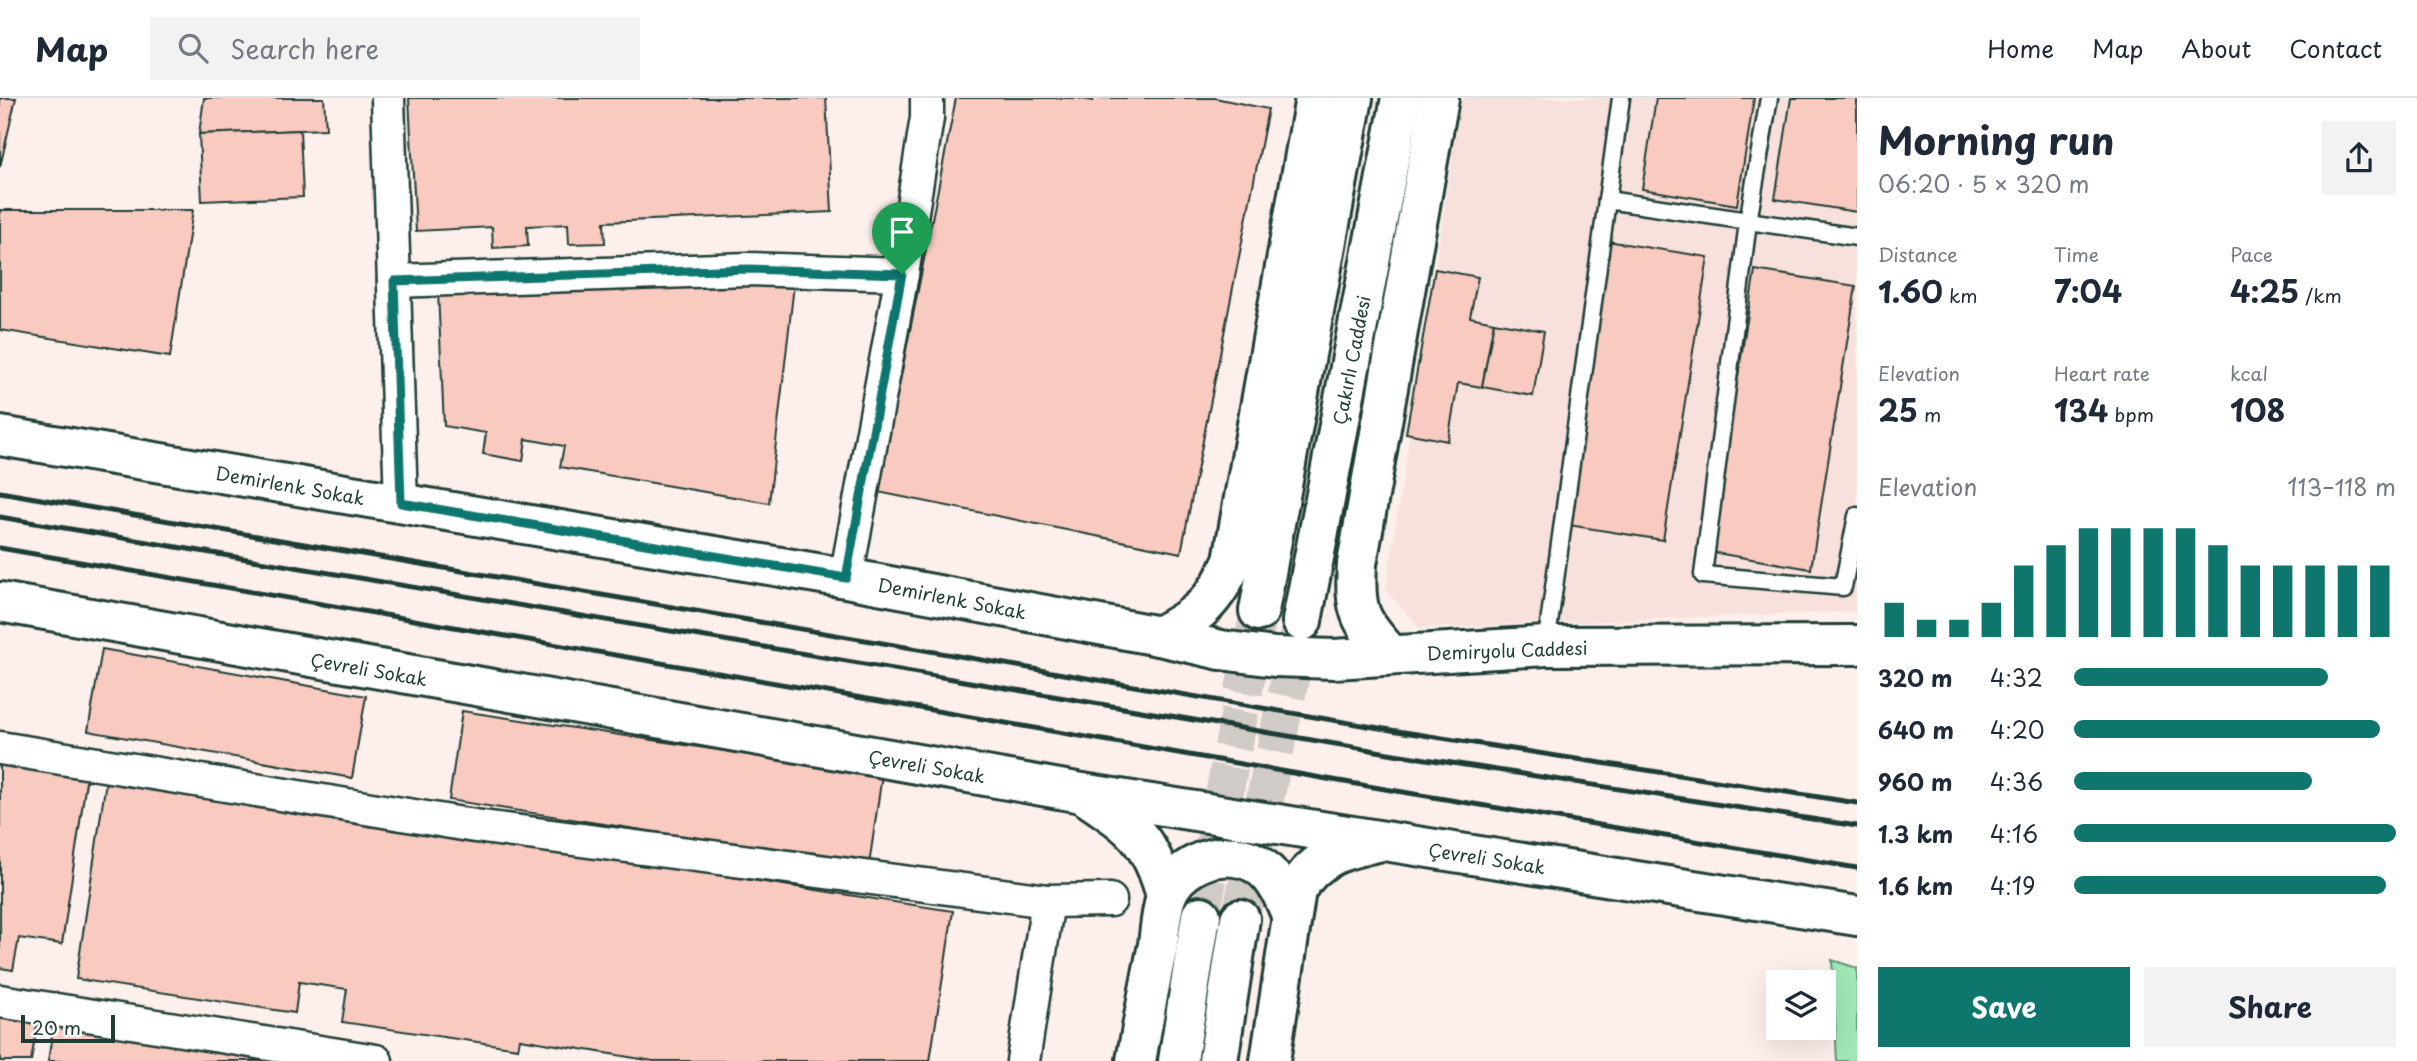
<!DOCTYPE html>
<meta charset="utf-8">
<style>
body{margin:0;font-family:"Playpen Sans",sans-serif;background:#f2f2f3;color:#1f2937;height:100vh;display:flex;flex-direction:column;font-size:26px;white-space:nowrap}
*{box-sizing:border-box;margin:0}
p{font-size:23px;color:#747a83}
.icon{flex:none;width:38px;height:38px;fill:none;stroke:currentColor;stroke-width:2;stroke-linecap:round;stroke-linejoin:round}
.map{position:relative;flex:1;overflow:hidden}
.side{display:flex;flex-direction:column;background:#fff;width:560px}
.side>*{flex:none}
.tools{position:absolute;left:1766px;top:872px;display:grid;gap:14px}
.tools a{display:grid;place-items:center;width:70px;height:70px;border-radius:0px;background:#fff;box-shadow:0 7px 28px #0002;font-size:35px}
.scale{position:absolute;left:21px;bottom:18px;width:94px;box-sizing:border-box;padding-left:7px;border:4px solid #1f3d34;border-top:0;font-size:19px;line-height:24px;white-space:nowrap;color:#1f3d34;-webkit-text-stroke:5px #fff;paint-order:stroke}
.pin{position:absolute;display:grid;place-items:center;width:60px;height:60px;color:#fff;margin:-72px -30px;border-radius:50% 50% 50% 0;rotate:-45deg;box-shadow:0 0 7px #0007}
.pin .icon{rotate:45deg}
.round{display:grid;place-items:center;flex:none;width:74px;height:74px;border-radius:0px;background:#f2f2f3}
.headline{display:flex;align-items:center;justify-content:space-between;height:119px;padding:0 21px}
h1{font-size:38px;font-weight:700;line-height:52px}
.stats{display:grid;grid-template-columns:repeat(3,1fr);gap:10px;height:119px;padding:7px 21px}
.stats div{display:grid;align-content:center}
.stats b{font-size:30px;font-weight:700}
.stats small{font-size:19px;font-weight:400}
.stats p{font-size:19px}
.chart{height:196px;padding:14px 21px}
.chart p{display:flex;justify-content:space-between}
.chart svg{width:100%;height:126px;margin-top:7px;stroke:#0f766e;stroke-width:6}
.cta{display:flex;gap:14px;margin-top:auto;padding:14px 21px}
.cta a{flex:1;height:80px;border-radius:0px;background:#0f766e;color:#fff;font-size:28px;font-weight:700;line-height:80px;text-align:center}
.cta a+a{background:#f2f2f3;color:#1f2937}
ul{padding:0 21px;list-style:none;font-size:23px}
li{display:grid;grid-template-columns:112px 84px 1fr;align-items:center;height:52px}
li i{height:18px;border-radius:9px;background:#0f766e}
header{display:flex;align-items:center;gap:42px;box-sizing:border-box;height:98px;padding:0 35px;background:#fff;border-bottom:2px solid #e0e1e3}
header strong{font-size:33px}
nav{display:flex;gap:38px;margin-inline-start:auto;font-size:24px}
.search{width:490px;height:63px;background:#f2f2f3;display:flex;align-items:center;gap:18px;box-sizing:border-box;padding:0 24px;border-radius:0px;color:#747a83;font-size:26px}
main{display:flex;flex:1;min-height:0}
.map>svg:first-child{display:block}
.built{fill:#f8e1dc}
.green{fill:#a1e8b6;stroke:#609275;stroke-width:2}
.building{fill:#f9cac0;stroke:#1f3d34;stroke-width:2}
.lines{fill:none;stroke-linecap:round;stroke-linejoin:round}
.secondary-tunnel{stroke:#d1cbc7;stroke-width:38;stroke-dasharray:38 19;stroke-linecap:butt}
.service-casing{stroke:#1f3d34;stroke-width:21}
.minor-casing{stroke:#1f3d34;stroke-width:37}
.tertiary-casing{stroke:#1f3d34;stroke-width:44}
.secondary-casing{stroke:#1f3d34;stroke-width:44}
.service{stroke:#fff;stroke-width:16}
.minor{stroke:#fff;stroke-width:32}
.tertiary{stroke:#fff;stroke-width:38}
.secondary{stroke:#fff;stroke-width:38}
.rail{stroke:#1f3d34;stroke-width:5}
.route-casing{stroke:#fff;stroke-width:14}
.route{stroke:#0f766e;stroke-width:9}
.labels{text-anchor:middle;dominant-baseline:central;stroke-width:6;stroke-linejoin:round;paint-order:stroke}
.street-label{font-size:18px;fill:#1f3d34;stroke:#fff}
</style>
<header>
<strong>Map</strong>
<div class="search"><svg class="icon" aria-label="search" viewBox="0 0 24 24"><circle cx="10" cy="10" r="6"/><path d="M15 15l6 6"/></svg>Search here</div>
<nav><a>Home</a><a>Map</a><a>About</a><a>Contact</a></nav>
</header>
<main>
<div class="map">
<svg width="1857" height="963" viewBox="0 0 1857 963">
<rect width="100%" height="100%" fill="#fdefec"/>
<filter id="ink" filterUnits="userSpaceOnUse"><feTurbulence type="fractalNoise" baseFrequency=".0143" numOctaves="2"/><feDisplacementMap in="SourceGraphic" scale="14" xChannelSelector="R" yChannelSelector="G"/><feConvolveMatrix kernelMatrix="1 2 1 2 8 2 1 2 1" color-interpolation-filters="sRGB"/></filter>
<g filter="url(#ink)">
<path class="built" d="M1461 0H1857V513L1420 530 1386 493Z"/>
<path class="green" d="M1832 862 1857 870V963H1837Z"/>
<g class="building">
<path d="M0 0H16L0 69Z"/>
<path d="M204 0H324L326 31 199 36Z"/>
<path d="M409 0H826L832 114 604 124 605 145 569 146 568 126 527 128 528 148 493 150 492 129 416 133Z"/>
<path d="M956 0H1078L1093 3V0H1215L1268 11 1181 455 878 394Z"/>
<path d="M1656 0H1754L1737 107 1642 91Z"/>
<path d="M1791 0H1857V114L1775 101Z"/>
<path d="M300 32 303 99 202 103 199 36Z"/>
<path d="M0 112H193L170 259 0 232Z"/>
<path d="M1607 143 1708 159 1663 442 1562 426Z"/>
<path d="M1435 171 1478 179 1470 219 1494 224 1482 289 1458 285 1448 343 1406 335Z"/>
<path d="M1755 172 1856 188 1811 471 1710 454Z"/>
<path d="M795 178 769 405 560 369 564 348 526 341 523 363 483 356 486 335 444 328 438 194Z"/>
<path d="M1494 224 1544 233 1533 298 1482 289Z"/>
<path d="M102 551 366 598 352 680 88 633Z"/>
<path d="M462 613 882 677 869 767 449 702Z"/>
<path d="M0 664 87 677 62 846 19 840 13 872 0 870Z"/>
<path d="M106 683 953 813 930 963H653L520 941 518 950 342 924 347 891 299 884 295 915 76 881Z"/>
<path d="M0 909 39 916 31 963H0Z"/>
<path d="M55 918 319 963H48Z"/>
</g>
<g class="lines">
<g class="secondary-tunnel">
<path d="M1201 818 1259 513"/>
<path d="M1240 821 1301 528"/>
</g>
<defs>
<g id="service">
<path d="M1769 0 1748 124 1703 477 1843 489 1857 418"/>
<path d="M1607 102 1857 139"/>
<path d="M1546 548 1621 0"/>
</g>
<g id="minor">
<path d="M388 0 401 405"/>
<path d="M394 183 748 171 902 176"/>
<path d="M846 480 902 176 927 20V0"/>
<path d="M0 650 475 728 1048 803 1110 802"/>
<path d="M0 903 376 963"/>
<path d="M1023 963 1048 803"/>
</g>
<g id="tertiary">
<path d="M0 338 846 480 1159 538"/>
<path d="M0 504 1082 695 1857 818"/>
</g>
<g id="secondary">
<path d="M1259 513 1353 0"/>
<path d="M1302 523 1401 0"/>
<path d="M1159 538 1221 552 1275 559 1334 561 1546 548 1857 547"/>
<path d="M1159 538C1198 518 1216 503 1233 462L1315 0"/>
<path d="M1391 557C1359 523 1354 513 1357 466L1439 0"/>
<path d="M1082 695C1131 728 1150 739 1166 798"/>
<path d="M1136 963C1143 924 1150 885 1158 847 1160 831 1161 814 1166 799 1176 771 1208 756 1235 759 1267 762 1281 790 1291 817"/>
<path d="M1178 963 1201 818"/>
<path d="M1218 963 1240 821"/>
<path d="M1270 963 1296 792C1317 757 1344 751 1382 743"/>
</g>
</defs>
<use href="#service" class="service-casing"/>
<use href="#minor" class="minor-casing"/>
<use href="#tertiary" class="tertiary-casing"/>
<use href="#secondary" class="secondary-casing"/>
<use href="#service" class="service"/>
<use href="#minor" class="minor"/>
<use href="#tertiary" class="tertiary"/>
<use href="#secondary" class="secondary"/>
<g class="rail">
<path d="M0 394 1391 632 1857 705"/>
<path d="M0 419 1394 656 1857 728"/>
<path d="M0 450 1385 691 1857 770"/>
</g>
</g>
</g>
<g class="lines" filter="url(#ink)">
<defs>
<path id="route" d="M748 171 902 176 846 480 401 405 394 183Z"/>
</defs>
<use href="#route" class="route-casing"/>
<use href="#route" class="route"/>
</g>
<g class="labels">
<g class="street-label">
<text transform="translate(1351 262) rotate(-79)">Çakırlı Caddesi</text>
<text transform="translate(290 387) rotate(10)">Demirlenk Sokak</text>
<text transform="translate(952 500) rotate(11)">Demirlenk Sokak</text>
<text transform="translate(1507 552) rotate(-2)">Demiryolu Caddesi</text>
<text transform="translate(369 571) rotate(10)">Çevreli Sokak</text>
<text transform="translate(927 668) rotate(10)">Çevreli Sokak</text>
<text transform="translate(1487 760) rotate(9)">Çevreli Sokak</text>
</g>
</g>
</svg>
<div class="tools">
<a><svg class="icon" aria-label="layers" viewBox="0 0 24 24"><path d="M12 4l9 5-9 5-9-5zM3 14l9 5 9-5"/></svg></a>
</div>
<div class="scale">20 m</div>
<div class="pin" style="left:902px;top:176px;background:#1e9e55"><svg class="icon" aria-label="arrive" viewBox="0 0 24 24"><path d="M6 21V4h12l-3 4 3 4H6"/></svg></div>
</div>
<section class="side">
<div class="headline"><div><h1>Morning run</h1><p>06:20 · 5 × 320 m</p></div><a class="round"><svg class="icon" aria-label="share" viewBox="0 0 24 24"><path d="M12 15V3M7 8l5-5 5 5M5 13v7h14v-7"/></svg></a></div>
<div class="stats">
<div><p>Distance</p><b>1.60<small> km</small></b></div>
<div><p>Time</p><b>7:04</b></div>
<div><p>Pace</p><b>4:25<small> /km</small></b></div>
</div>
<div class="stats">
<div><p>Elevation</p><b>25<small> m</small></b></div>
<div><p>Heart rate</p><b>134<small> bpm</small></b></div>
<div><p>kcal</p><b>108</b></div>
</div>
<div class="chart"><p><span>Elevation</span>113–118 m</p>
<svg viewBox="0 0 160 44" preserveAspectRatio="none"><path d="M5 44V32M15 44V38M25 44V38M35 44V32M45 44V19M55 44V12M65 44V6M75 44V6M85 44V6M95 44V6M105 44V12M115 44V19M125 44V19M135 44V19M145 44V19M155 44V19"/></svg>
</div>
<ul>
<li><b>320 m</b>4:32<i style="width:79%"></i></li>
<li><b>640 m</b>4:20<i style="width:95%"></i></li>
<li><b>960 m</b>4:36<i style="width:74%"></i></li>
<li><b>1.3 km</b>4:16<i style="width:100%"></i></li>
<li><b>1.6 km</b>4:19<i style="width:97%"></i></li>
</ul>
<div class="cta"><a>Save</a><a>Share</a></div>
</section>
</main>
